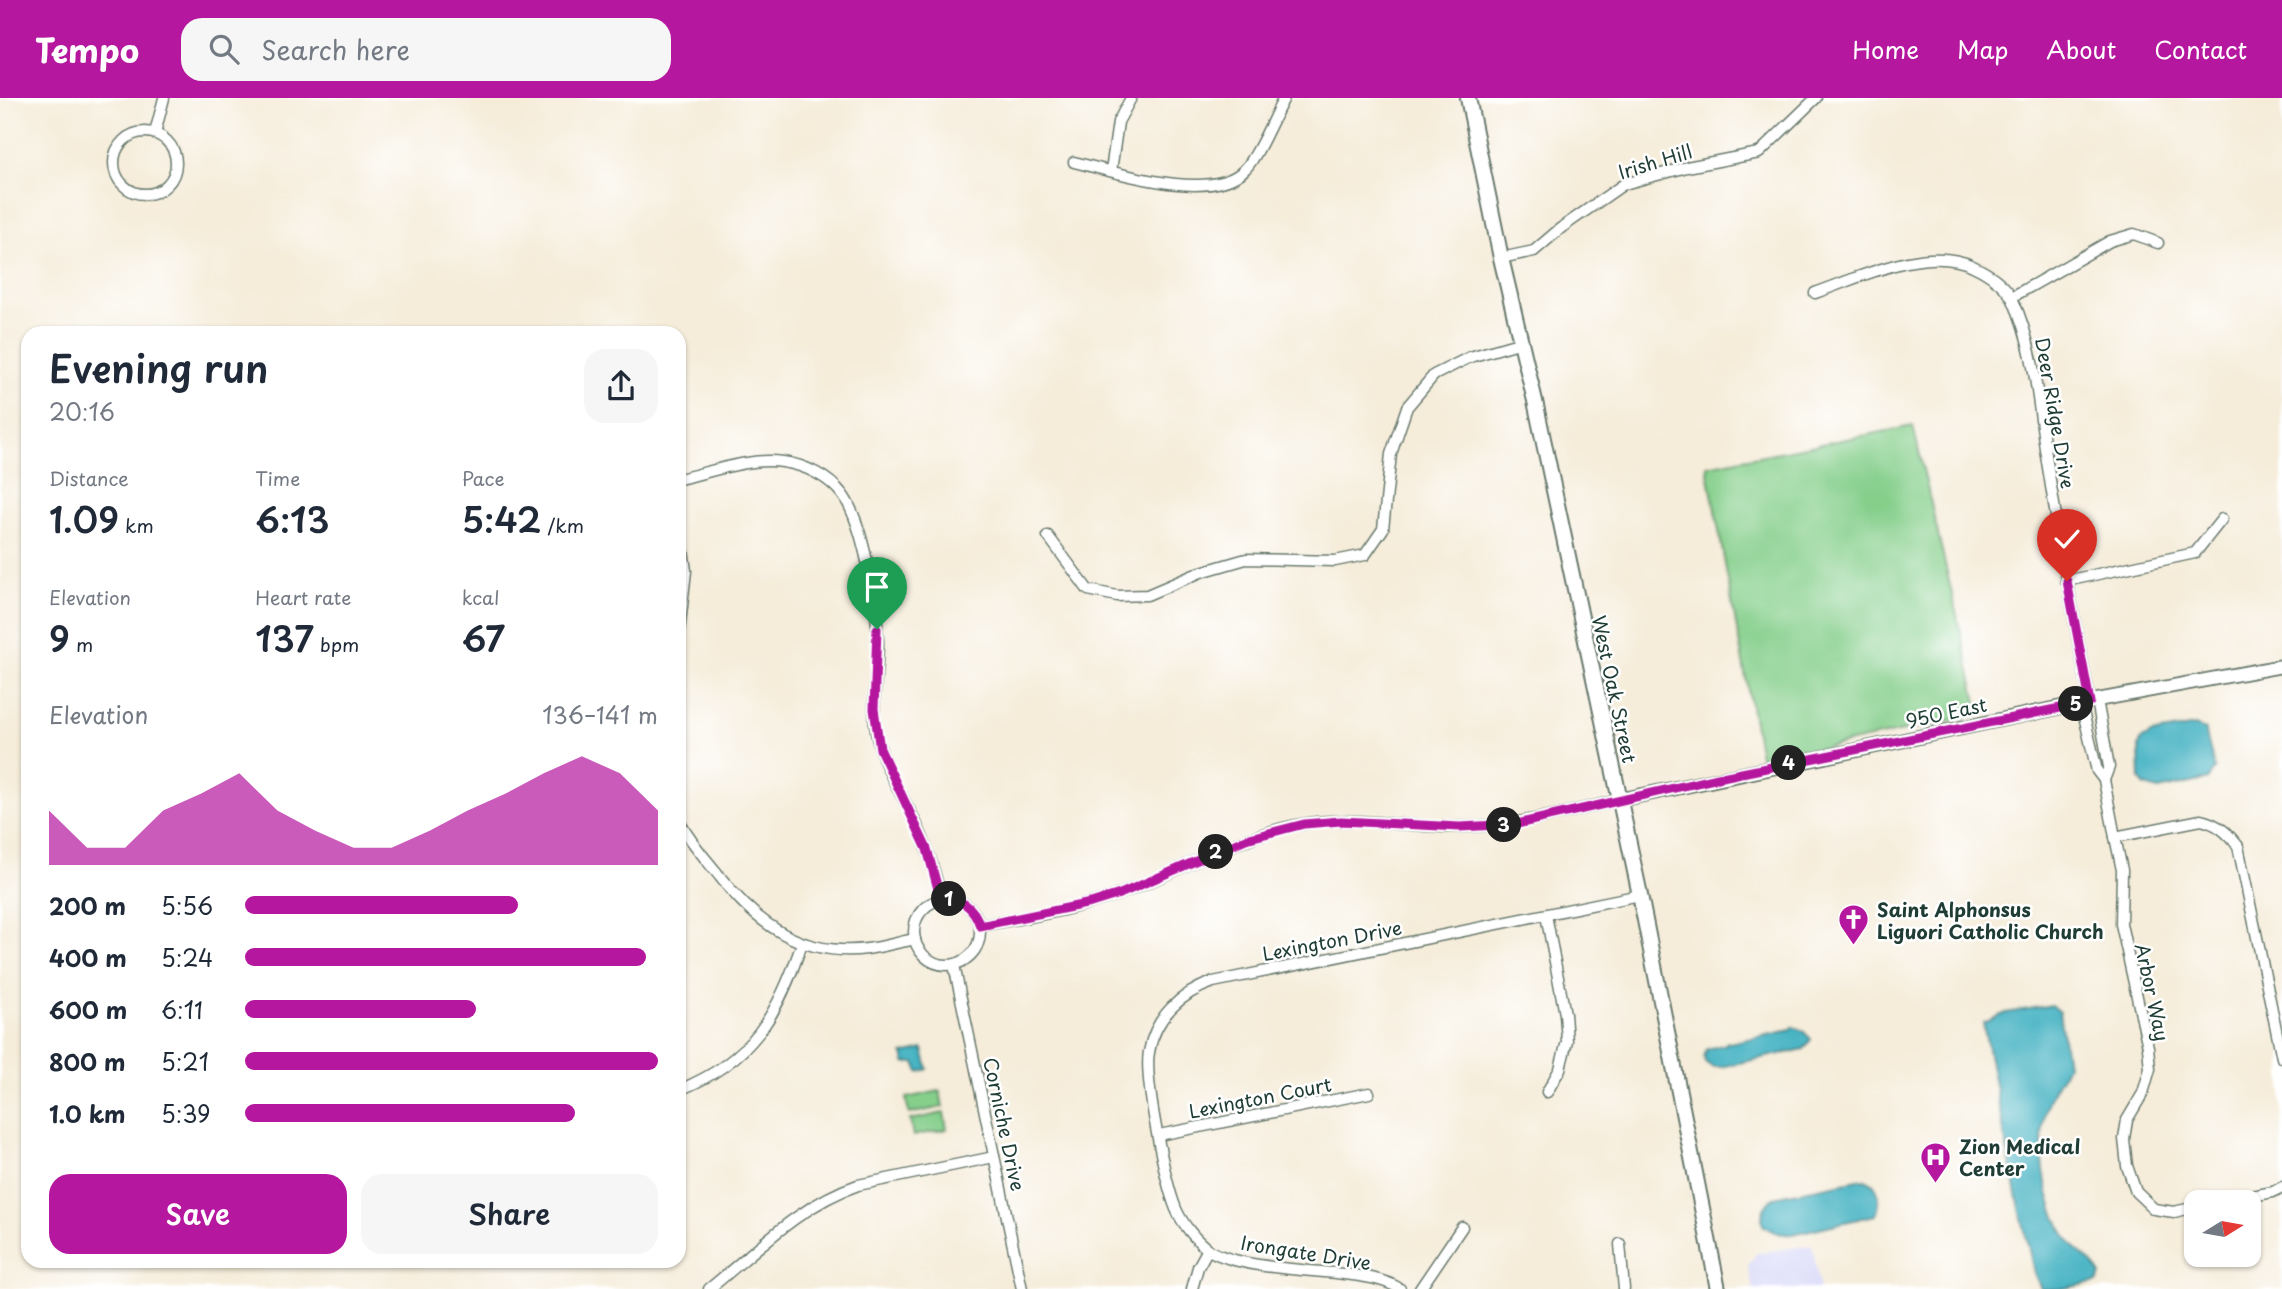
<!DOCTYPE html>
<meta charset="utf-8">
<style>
body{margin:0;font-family:"Playpen Sans",sans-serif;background:#f6f6f7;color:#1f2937;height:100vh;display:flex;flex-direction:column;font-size:26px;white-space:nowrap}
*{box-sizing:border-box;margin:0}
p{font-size:23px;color:#747a83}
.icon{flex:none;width:38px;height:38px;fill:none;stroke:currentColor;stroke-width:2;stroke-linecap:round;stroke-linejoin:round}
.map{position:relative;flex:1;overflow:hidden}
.details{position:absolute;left:21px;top:228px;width:665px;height:942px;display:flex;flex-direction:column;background:#fff;border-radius:21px;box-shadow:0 2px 5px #0004}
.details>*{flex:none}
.needle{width:46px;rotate:79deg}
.buttons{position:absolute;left:2184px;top:1092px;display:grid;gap:14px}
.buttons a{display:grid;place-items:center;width:77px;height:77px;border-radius:14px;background:#fff;box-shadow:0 2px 5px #0004;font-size:35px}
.pin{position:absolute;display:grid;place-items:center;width:60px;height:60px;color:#fff;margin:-72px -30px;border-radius:50% 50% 50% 0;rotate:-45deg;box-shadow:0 0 7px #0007}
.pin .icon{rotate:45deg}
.km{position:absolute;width:35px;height:35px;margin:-18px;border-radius:50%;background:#222;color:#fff;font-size:19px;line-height:35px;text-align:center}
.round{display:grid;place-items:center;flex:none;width:74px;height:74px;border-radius:21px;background:#f6f6f7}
.headline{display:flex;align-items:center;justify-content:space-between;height:119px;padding:0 28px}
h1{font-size:38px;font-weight:600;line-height:52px}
.metrics{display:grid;grid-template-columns:repeat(3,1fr);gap:10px;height:119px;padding:7px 28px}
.metrics div{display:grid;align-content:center}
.metrics b{font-size:35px;font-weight:600}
.metrics small{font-size:19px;font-weight:400}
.metrics p{font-size:19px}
.chart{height:196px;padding:14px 28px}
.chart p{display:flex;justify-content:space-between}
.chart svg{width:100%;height:126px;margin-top:7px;fill:#b5179e;opacity:.7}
.button{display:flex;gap:14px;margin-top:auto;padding:14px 28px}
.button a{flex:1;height:80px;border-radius:21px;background:#b5179e;color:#fff;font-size:28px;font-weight:600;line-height:80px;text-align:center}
.button a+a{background:#f6f6f7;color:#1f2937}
ul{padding:0 28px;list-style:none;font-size:23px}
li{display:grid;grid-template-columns:112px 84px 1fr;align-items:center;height:52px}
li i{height:18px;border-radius:9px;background:#b5179e}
header{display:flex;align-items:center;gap:42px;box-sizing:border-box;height:98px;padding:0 35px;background:#b5179e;color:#fff}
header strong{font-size:33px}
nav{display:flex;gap:38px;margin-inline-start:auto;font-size:24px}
.search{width:490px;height:63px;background:#f6f6f7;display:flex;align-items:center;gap:18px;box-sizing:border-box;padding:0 24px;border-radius:21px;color:#747a83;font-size:26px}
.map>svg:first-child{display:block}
.built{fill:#d7d7f8}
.green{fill:#85cf8b;stroke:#528660;stroke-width:2}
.water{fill:#47b3c3;stroke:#33787c;stroke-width:2}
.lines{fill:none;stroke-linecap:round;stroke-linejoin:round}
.minor-casing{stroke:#6a7a6e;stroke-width:13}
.tertiary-casing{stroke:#6a7a6e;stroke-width:16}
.secondary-casing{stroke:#6a7a6e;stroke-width:18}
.minor{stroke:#fff;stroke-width:10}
.tertiary{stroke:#fff;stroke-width:12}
.secondary{stroke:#fff;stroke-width:14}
.route-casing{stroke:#fff;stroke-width:14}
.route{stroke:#b5179e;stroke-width:9}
.labels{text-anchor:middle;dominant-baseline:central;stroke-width:5;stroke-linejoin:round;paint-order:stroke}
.street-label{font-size:19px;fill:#1f3d34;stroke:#fff}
.poi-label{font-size:19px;font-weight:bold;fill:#1f3d34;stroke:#fff;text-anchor:start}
</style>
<header>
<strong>Tempo</strong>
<div class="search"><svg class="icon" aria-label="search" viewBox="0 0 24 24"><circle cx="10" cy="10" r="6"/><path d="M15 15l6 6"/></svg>Search here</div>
<nav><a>Home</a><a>Map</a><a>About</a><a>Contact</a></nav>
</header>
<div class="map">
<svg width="2282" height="1191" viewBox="0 0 2282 1191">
<rect width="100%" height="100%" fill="#fff"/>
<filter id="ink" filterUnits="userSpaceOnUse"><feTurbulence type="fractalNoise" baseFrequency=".0143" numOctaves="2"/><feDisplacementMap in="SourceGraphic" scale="14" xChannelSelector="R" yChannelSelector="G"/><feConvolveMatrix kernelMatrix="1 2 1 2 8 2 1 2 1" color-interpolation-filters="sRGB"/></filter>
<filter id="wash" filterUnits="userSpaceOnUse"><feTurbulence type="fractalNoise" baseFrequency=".00686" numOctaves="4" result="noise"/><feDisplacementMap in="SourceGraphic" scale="28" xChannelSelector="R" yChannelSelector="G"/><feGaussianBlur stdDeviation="1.57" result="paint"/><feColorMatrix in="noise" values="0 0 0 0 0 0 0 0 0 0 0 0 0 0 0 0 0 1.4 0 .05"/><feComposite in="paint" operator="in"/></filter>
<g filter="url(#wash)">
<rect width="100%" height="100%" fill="#f5ecd9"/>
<path class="built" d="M1812 1147 1820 1191H1753L1748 1168 1757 1155Z"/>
<g class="green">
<path d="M1913 328 1980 617 1761 663 1707 368Z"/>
<path d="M940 993 943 1009 909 1016 906 1000Z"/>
<path d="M944 1015 947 1031 913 1038 910 1022Z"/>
</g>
<g class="water">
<path d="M2195 628 2205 632 2215 671 2209 681 2159 692 2145 688 2140 682 2139 648 2141 642 2151 636Z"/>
<path d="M2051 907 2059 914 2067 967C2062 981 2052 991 2048 1006 2035 1044 2045 1108 2068 1141 2077 1154 2094 1164 2101 1177L2097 1184 2059 1191H2041L2034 1175 2008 1055 1983 925 2006 915Z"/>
<path d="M1793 929 1802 932 1811 941 1804 951 1720 969H1712L1705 964 1704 958 1707 951 1726 946 1727 944 1729 945 1791 932Z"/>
<path d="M923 951 928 971 919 974 915 965H905L903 956Z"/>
<path d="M1863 1081C1880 1083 1881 1104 1876 1117L1793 1136C1781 1137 1773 1135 1763 1127 1760 1115 1765 1107 1774 1099Z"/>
</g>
</g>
<g filter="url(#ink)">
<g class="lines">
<defs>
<g id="minor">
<circle cx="145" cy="65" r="31"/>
<path d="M155 35 164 0"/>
<path d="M1074 64C1115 74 1213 106 1245 71 1258 58 1274 18 1284 0"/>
<path d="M1111 73 1118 24 1131 0"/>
<path d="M1501 160 1534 153 1561 130 1624 86 1687 69 1759 55 1816 0"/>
<path d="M1815 195C1861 179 1927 146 1973 168 1988 175 2006 187 2013 202 2035 250 2038 306 2046 357 2059 440 2074 522 2090 603"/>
<path d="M2012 199 2110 143 2134 136 2158 145"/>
<path d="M679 381C711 374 750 359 783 364 805 367 829 379 842 396 864 424 877 509 878 544 878 574 871 604 876 634 882 666 900 693 914 721 927 747 935 774 941 801"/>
<path d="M679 424 686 473 679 534"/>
<path d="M1048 438 1088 492 1117 498 1147 497 1201 474 1246 461 1335 463 1365 457 1383 431 1391 356 1407 309 1434 277 1470 259 1522 244"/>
<path d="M2066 483 2195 455 2222 421"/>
<path d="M2097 602 2109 669 2104 682"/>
<path d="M2081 605 2097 673 2104 682 2115 739 2122 772 2121 826 2148 949 2150 971 2143 995 2127 1022 2124 1041 2127 1068 2136 1094 2154 1111 2174 1114 2196 1109"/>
<path d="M679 723C690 744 706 761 721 780 758 827 803 859 867 851 883 849 899 844 915 841"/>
<path d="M2115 739 2201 722C2218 726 2227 734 2238 748L2282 960"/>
<circle cx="947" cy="834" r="33"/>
<path d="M1546 817 1565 916 1567 943 1560 971 1547 994"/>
<path d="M980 828C1027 819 1075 812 1120 796 1181 773 1238 737 1303 726 1356 717 1409 730 1462 729 1517 728 1566 715 1619 702"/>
<path d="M954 867 1022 1191"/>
<path d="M679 992C752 963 778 917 802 845"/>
<path d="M1159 1037 1369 995"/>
<path d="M2221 1104 2273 1094 2282 1089"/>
<path d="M1620 1146 1624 1191"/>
<path d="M709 1191C756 1153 801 1106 858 1087L994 1059"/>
<path d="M1192 1191 1198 1169 1208 1151"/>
<path d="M1400 1191C1385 1181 1363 1178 1344 1176 1309 1172 1238 1170 1209 1152 1196 1143 1182 1125 1176 1111 1165 1084 1144 981 1149 954 1155 919 1181 895 1213 884L1640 797"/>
<path d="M1420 1191 1462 1129"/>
</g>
<path id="tertiary" d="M1619 702 2081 605 2282 568"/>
<path id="secondary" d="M1468 0 1501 160 1535 303 1640 797 1718 1191"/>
</defs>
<use href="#minor" class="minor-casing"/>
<use href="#tertiary" class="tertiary-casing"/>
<use href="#secondary" class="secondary-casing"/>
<use href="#minor" class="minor"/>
<use href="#tertiary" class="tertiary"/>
<use href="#secondary" class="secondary"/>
</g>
</g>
<g class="lines" filter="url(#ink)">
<defs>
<path id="route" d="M877 531 874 611 880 651 927 751 941 802C961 799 974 809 980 828L1091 805 1120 796 1246 741 1304 726 1341 723 1460 729 1517 726 1727 678 2090 604 2067 483"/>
</defs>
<use href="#route" class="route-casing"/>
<use href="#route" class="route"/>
</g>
<defs>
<symbol id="church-pin" viewBox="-11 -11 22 30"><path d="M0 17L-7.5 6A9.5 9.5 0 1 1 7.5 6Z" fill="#b5179e" stroke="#fff"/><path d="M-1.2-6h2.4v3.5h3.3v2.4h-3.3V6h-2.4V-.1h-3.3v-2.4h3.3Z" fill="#fff"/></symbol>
<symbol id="hospital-pin" viewBox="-11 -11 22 30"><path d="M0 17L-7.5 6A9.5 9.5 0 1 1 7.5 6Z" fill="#b5179e" stroke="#fff"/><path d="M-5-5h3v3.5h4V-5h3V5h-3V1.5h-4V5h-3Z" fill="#fff"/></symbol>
</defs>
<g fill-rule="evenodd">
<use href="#church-pin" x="1836" y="804" width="35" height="47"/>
<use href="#hospital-pin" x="1918" y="1042" width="35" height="47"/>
</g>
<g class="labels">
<g class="street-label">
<text transform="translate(1655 63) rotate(-17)">Irish Hill</text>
<text transform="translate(2056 315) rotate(80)">Deer Ridge Drive</text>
<text transform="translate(1615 591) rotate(78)">West Oak Street</text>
<text transform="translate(1946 614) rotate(-12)">950 East</text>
<text transform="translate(1332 842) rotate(-11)">Lexington Drive</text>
<text transform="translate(2153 894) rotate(78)">Arbor Way</text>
<text transform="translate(1260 999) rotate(-11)">Lexington Court</text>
<text transform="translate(1005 1026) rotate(78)">Corniche Drive</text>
<text transform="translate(1306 1154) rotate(9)">Irongate Drive</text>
</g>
<g class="poi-label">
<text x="1877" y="811">Saint Alphonsus<tspan x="1877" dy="22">Liguori Catholic Church</tspan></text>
<text x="1959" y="1048">Zion Medical<tspan x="1959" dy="22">Center</tspan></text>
</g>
</g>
</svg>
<div class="buttons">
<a><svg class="needle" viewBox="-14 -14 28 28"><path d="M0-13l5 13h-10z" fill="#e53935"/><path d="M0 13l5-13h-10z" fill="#747a83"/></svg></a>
</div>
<div class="pin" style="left:877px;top:531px;background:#1e9e55"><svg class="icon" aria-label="arrive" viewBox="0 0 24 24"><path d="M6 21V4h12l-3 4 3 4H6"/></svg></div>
<div class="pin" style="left:2067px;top:483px;background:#d93025"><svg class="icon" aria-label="check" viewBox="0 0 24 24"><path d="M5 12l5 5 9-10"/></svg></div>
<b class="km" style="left:949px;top:801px">1</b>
<b class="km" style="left:1216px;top:754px">2</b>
<b class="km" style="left:1504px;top:727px">3</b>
<b class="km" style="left:1789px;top:665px">4</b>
<b class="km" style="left:2076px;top:606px">5</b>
<section class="details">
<div class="headline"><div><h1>Evening run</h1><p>20:16</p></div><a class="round"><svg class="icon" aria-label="share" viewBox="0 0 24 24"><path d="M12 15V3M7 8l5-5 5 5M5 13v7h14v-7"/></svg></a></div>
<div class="metrics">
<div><p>Distance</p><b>1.09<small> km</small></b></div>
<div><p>Time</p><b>6:13</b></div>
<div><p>Pace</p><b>5:42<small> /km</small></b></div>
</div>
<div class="metrics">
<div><p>Elevation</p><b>9<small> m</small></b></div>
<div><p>Heart rate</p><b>137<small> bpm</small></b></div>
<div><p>kcal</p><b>67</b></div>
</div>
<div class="chart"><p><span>Elevation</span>136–141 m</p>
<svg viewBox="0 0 160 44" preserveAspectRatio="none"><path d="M0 44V25L10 38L20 38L30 25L40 19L50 12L60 25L70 32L80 38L90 38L100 32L110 25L120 19L130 12L140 6L150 12L160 25V44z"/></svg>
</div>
<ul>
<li><b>200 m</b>5:56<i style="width:66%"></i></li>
<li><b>400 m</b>5:24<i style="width:97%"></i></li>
<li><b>600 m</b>6:11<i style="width:56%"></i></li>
<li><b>800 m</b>5:21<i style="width:100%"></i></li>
<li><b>1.0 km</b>5:39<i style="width:80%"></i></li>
</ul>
<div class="button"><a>Save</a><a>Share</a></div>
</section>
</div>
